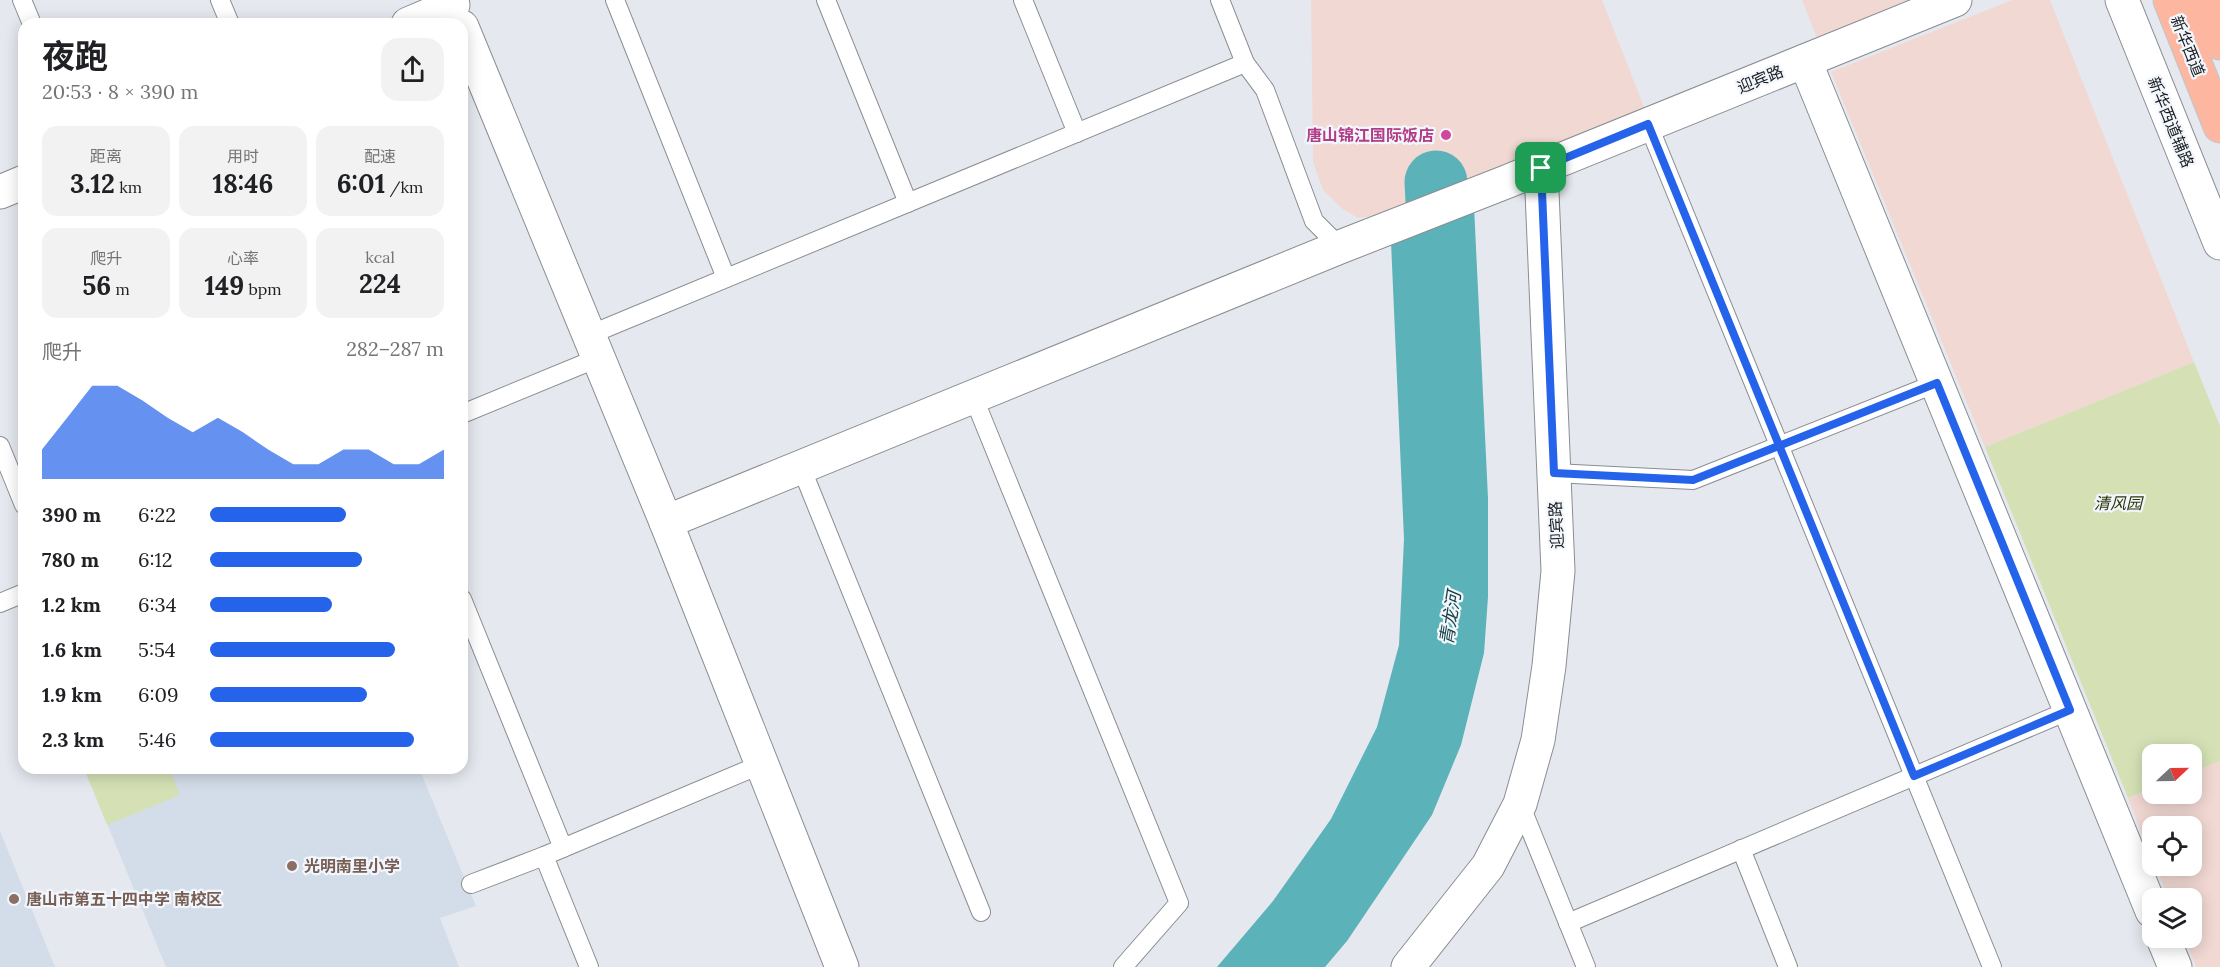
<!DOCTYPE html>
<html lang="zh">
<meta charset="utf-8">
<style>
body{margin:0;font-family:Lora,"Noto Sans SC",serif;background:#f2f2f2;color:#202124;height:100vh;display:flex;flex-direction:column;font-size:22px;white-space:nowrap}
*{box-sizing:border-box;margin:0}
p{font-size:20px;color:#757577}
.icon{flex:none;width:33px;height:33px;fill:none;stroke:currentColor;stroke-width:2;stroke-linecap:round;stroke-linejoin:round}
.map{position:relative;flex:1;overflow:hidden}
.sheet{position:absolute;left:18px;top:18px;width:450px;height:756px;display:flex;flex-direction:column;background:#fff;border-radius:18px;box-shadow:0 3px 15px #0003}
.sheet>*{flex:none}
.needle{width:39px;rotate:68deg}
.fabs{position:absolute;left:2142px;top:744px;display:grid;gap:12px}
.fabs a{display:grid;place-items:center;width:60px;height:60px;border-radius:12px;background:#fff;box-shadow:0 3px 15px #0003;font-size:30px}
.pin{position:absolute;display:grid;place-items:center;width:51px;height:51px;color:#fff;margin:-26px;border-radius:12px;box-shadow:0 3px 9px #0006}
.round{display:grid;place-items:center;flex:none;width:63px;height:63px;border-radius:18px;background:#f2f2f2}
.summary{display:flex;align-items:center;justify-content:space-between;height:102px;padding:0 24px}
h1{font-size:33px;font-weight:700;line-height:45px}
.stats{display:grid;grid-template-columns:repeat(3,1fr);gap:9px;height:102px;padding:6px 24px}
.stats div{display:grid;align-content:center;border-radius:15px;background:#f2f2f2;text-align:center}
.stats b{font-size:26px;font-weight:700}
.stats small{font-size:16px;font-weight:400}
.stats p{font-size:16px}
.chart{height:168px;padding:12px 24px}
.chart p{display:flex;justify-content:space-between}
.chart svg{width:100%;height:108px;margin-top:6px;fill:#2563eb;opacity:.7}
ul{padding:0 24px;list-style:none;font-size:20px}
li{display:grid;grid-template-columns:96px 72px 1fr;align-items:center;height:45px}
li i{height:15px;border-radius:8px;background:#2563eb}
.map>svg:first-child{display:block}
.commercial{fill:#f2d8d3}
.built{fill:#d3dde9}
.green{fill:#d5e1b5}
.water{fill:#5cb2b9}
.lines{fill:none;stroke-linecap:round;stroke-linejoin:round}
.river{stroke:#5cb2b9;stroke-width:63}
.service-casing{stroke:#898e93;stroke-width:20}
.minor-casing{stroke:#898e93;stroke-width:35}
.primary-casing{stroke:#c3c4c4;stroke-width:35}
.service{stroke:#fff;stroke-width:18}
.minor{stroke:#fff;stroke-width:33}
.primary{stroke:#fdb7a1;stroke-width:33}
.route-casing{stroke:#fff;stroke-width:12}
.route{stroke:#2563eb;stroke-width:8}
.hotel-dot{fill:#d1479c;stroke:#f2f7fd;stroke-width:2}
.education-dot{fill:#8d6e63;stroke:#f2f7fd;stroke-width:2}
.labels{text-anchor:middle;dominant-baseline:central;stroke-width:4.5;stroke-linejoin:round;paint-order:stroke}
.street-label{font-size:16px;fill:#1a1c1e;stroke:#f2f7fd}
.hotel-label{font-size:16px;font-weight:bold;fill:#b23c85;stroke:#f2f7fd;text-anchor:end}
.park-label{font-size:16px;font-style:italic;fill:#2e3607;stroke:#f2f7fd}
.education-label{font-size:16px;font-weight:bold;fill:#785e54;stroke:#f2f7fd;text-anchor:start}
.water-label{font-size:18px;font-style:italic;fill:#153e41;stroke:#f2f7fd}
</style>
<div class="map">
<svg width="2220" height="967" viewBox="0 0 2220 967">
<rect width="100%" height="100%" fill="#e5e9ef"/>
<g class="commercial">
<path d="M1311 0H1602L1645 109 1387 214 1358 218 1341 208 1323 190 1313 162Z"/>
<path d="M1802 0H1911L1817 38Z"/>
<path d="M2012 0H2050L2194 362 1985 447 1831 72Z"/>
<path d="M2220 761V967H2196L2185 938H2192V898H2169L2155 866H2192V826H2152V859L2128 798 2152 788V794H2192V772Z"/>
</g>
<g class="built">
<path d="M84 768H419L476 906 440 918 459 967H166Z"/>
<path d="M0 831 55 967H0Z"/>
</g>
<g class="green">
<path d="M2194 362 2220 426V761L2192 772V754H2152V788L2128 798 1985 447Z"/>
<path d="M84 768H169L180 795 107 825Z"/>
</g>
<path class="water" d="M1474 206 1488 498V597L1484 653 1461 745 1432 815 1347 941 1325 967H1217L1273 901 1331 819 1377 727 1399 645 1404 539 1391 242Z"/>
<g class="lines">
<path class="river" d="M1436 182 1441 279"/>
<defs>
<g id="service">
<path d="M22 0 32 24"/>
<path d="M220 0 230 24"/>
<path d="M615 0 726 278"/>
<path d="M826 0 908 203"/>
<path d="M1023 0 1077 133"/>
<path d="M1220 0 1245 63 1265 90 1314 221 1340 247"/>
<path d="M1648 124 1992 967"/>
<path d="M589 335 1245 63"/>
<path d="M973 396 1179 903 1123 967"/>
<path d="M462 414 598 358"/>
<path d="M0 446 24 505"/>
<path d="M801 467 981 912"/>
<path d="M1554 473 1693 480 1937 383"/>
<path d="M462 599 563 848"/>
<path d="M0 603 24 593"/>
<path d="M1520 804 1586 967"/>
<path d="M1741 849 1788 967"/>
<path d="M544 856 589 967"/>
<path d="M471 884 544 856 762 764"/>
<path d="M1568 923 2070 710"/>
</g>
<g id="minor">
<path d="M2122 0 2220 243"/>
<path d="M408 24 453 5"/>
<path d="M462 27 666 522 842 967"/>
<path d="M1805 61 2152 911"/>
<path d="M0 192 24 182"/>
<path d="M666 522 1340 247 1506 182 1955 0"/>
<path d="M2163 938 2175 967"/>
<path d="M1408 967 1488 866 1520 804 1538 740 1549 666 1558 571 1541 168"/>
</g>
<g id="primary">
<path d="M2170 0 2220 126"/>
<path d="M2202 0 2220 43"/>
</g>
</defs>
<use href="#service" class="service-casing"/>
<use href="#minor" class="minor-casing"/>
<use href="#primary" class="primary-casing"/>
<use href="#service" class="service"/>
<use href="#minor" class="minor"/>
<use href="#primary" class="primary"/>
</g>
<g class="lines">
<defs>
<path id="route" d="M1541 168 1648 124 1914 776 2070 710 1937 383 1693 480 1554 473 1541 168"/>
</defs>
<use href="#route" class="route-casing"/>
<use href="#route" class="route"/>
</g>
<circle class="hotel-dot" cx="1446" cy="135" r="6"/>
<g class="education-dot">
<circle cx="292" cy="866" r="6"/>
<circle cx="14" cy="899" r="6"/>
</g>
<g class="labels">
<g class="street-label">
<text transform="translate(2188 46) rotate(68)">新华西道</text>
<text transform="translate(1760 79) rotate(-22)">迎宾路</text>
<text transform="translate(2171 122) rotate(68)">新华西道辅路</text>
<text transform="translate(1556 525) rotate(-93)">迎宾路</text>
</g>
<g class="hotel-label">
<text x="1434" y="135">唐山锦江国际饭店</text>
</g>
<g class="park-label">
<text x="2118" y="503">清风园</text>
</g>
<g class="education-label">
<text x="304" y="866">光明南里小学</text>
<text x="26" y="899">唐山市第五十四中学 南校区</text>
</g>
<g class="water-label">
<text transform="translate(1450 618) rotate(-81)">青龙河</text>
</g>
</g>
</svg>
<div class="fabs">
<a><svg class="needle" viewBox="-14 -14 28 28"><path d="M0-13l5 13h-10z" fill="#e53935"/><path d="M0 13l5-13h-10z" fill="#757577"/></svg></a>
<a><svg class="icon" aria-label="locate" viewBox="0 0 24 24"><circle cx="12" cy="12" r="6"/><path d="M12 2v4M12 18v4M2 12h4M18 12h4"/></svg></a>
<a><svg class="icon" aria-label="layers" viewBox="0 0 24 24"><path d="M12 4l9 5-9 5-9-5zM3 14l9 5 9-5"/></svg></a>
</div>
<div class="pin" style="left:1541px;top:168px;background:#1e9e55"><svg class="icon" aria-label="arrive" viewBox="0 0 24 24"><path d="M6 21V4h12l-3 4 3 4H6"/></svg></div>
<section class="sheet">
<div class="summary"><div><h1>夜跑</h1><p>20:53 · 8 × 390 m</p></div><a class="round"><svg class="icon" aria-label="share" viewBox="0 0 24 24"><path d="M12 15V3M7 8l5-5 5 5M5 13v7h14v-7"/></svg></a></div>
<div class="stats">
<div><p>距离</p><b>3.12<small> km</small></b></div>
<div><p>用时</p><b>18:46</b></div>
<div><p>配速</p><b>6:01<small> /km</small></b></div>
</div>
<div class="stats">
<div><p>爬升</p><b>56<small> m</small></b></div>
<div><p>心率</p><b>149<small> bpm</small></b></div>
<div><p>kcal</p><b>224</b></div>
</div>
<div class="chart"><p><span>爬升</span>282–287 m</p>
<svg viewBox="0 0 160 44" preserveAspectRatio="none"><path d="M0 44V32L10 19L20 6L30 6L40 12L50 19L60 25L70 19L80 25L90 32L100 38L110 38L120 32L130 32L140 38L150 38L160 32V44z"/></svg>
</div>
<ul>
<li><b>390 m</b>6:22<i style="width:58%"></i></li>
<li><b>780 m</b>6:12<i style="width:65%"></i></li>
<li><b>1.2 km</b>6:34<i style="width:52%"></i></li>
<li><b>1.6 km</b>5:54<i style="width:79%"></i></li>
<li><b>1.9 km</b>6:09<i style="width:67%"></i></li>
<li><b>2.3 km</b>5:46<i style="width:87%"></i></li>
</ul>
</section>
</div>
